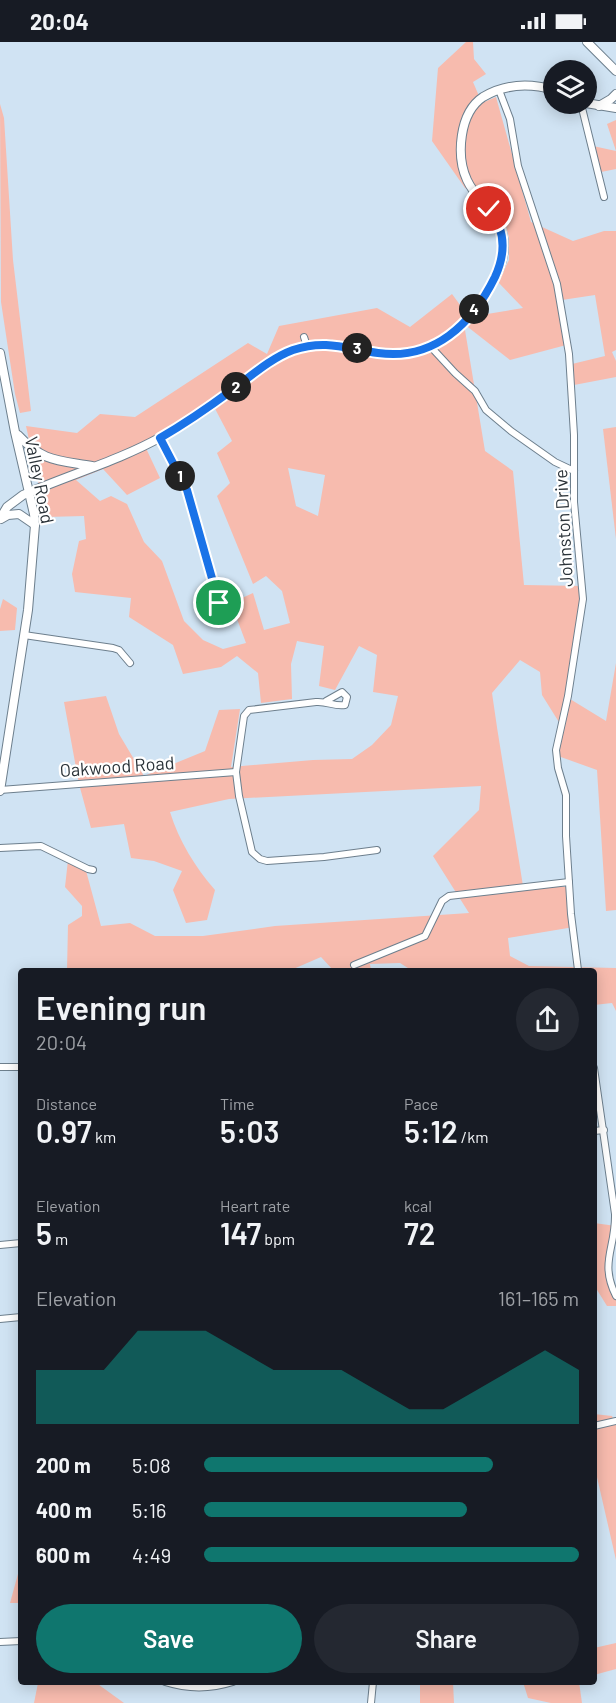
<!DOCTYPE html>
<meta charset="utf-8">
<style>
body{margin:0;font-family:Barlow,sans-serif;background:#242831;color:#f1f3f6;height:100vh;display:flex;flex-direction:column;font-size:22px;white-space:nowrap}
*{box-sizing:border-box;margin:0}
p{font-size:20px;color:#9ea1a6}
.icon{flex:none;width:33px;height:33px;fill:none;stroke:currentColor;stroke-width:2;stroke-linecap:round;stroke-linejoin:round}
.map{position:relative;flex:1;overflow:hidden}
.drawer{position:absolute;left:18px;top:926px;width:579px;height:717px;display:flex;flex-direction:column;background:#171b24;border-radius:6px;box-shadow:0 3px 15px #0003}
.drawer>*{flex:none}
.buttons{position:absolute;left:543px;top:18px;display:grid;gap:12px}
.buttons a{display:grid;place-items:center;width:54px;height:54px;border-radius:50%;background:#171b24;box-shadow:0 3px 15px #0003;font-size:30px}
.pin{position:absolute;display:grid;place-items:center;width:51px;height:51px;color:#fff;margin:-26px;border:3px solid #fff;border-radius:50%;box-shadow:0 2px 6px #0007}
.km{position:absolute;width:30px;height:30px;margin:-15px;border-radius:50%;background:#222;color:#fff;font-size:16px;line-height:30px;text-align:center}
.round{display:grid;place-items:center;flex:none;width:63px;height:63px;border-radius:32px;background:#242831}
.summary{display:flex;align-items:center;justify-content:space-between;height:102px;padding:0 18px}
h1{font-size:33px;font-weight:600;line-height:45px}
.metrics{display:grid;grid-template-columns:repeat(3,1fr);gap:9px;height:102px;padding:6px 18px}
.metrics div{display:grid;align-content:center}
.metrics b{font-size:30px;font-weight:600}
.metrics small{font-size:16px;font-weight:400}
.metrics p{font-size:16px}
.chart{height:168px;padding:12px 18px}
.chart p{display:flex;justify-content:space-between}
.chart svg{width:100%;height:108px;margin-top:6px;fill:#0f766e;opacity:.7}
.primary-button{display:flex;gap:12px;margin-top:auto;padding:12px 18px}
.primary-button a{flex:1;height:69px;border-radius:36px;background:#0f766e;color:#fff;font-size:24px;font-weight:600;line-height:69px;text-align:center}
.primary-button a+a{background:#242831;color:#f1f3f6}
ul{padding:0 18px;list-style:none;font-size:20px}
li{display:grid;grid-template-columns:96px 72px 1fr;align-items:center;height:45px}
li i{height:15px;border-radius:8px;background:#0f766e}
.status{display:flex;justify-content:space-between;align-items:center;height:42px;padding:0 30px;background:#171b24;direction:ltr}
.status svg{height:16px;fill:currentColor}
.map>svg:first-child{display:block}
.green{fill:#f7bbae;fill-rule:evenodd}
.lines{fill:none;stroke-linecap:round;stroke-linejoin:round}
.minor-casing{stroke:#6d7f8d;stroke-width:8}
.major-casing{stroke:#6d7f8d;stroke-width:10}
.minor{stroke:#fff;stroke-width:6}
.major{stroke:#fff;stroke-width:8}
.route-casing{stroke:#fff;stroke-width:12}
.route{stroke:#1a73e8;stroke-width:8}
.labels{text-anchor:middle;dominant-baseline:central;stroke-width:4.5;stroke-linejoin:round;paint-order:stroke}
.street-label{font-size:18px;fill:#2a3238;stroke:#fff}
</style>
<div class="status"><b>20:04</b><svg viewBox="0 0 49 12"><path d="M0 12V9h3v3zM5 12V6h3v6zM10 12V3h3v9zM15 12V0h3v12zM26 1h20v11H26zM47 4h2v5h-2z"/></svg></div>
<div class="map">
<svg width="616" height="1661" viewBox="0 0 616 1661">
<rect width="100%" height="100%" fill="#d0e3f3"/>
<g class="green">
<path d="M466 0H473L474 17 486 32 473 40 482 61 496 55 531 180 573 199 604 189H616V308L612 310 616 319V335L574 343 572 322 605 314 595 253 562 258 570 302 510 318 464 282 485 409 513 429 524 543 584 544 570 657 606 679 616 621V868L606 869 597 728 558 714 562 685 542 653 540 630 520 618 492 651C501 716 513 779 523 844L570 845 574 885 508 896 510 914 529 924 616 926V969L612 961 594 963V928H411L400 921 370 922 371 928H333L321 915 291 928H67L68 883 82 874V864L65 845 68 818 85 825 101 884 130 881 155 894H203L275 884 469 871 433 814 479 768 481 744 229 757 170 770C179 799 195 825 215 848L207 878 186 881 173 848 182 829 154 819 131 816 124 782 91 786 79 742 64 660 106 654 119 692 144 734 205 709 219 668 240 667 231 725 313 718 352 717 372 703 391 683 398 654 373 650 377 613 359 604 335 648 319 644 324 604 297 599 291 622 292 657 261 661 258 631 237 614 221 625 183 632 173 603 129 575 131 556 75 550 72 532 79 499 86 497 84 474 46 475 26 384 77 391 100 372 135 375 248 301 267 312 279 284 377 266 410 285 452 252 469 275 523 266 498 240 509 218V196L504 176 484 153 465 146 432 99 438 26ZM212 361 232 399 217 411 230 441 217 454 253 542 266 534 282 549 290 581 264 588 253 551 231 561 246 601 223 607 203 598 184 579 162 519 144 500 127 462 111 454 100 459 76 438 103 427 127 453 160 436 144 402ZM288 426 325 433 318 474 296 464Z"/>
<path d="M0 62 4 76 13 218 31 369 20 371 15 352 1 260Z"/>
<path d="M616 78V127L601 130 593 104 616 109 607 82Z"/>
<path d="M616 385V497L603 387Z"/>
<path d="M3 557 17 566 15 588 0 589V567Z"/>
<path d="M594 1181 616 1184 609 1222 616 1249V1264H607L594 1243Z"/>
<path d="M594 1372 612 1374 616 1383V1518L594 1422Z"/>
<path d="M21 1521V1561H10Z"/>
<path d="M616 1601V1627L594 1633V1606Z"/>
<path d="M72 1640H95L124 1661H34L38 1641Z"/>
<path d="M420 1640H453L454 1661H420Z"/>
<path d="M523 1640H579L582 1661H551L528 1656Z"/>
</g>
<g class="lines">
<defs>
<g id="minor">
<path d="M499 48 510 77 518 124 557 242 569 312 574 393V460L583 557 568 654 556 708 558 726 566 753V794L571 872 578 928"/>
<path d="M581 62 604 155"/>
<path d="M304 295 307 304"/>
<path d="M431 305 455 331 475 349 486 368 511 389 555 420 574 429"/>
<path d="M161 396 187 448 219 561"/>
<path d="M24 593 113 606 119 608 130 621"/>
<path d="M326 659 342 650 347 655 345 663C335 665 327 659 316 660L249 668 244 674 236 730 239 754 252 810 260 817 267 819 324 815 377 808"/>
<path d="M0 748 236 730"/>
<path d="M0 806 41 804 88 827 93 828"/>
<path d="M354 923 425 894 442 859 449 854 569 840"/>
<path d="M0 1025H21"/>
<path d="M594 1026 615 1172C616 1206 599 1220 616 1254"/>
<path d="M594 1089 604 1088"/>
<path d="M0 1203 21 1201"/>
<path d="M0 1277 21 1275"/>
<path d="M594 1384 616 1379"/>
<path d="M0 1600 21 1599"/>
<path d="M165 1640C187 1647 211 1647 233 1640"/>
<path d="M371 1661 373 1640"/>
</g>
<g id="major">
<path d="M587 0 616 29"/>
<path d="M586 61 616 66"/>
<path d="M599 64 611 57 616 52"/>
<path d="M0 311 15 390 34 472 35 483 28 568 0 749"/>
<path d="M18 393C43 420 57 418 92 424"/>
<path d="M0 477 7 465 23 453C68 433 118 419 161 395 188 381 212 363 237 345 257 329 277 312 303 305 330 298 352 308 379 311 414 316 445 304 467 276 483 256 503 232 504 205 505 176 478 162 467 138 456 114 459 71 483 55 505 42 530 41 554 48"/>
<path d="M1 477 8 473 19 472 35 483"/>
</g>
</defs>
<use href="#minor" class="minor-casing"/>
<use href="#major" class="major-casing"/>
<use href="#minor" class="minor"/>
<use href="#major" class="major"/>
</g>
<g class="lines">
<defs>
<path id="route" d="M219 561 187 448 160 396C186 381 209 365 232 348 251 334 271 316 293 308 326 297 347 307 378 311 434 319 472 282 495 235 506 211 506 188 489 167"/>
</defs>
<use href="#route" class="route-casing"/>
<use href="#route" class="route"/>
</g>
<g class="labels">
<g class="street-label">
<text transform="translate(40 438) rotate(79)">Valley Road</text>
<text transform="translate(563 486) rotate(-93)">Johnston Drive</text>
<text transform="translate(117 724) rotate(-4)">Oakwood Road</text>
</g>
</g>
</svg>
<div class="buttons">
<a><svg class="icon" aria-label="layers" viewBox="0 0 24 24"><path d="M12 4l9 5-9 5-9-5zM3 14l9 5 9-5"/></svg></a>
</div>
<div class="pin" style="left:219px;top:561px;background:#1e9e55"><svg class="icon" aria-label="arrive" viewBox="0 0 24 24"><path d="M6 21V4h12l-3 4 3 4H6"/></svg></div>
<div class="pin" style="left:489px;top:167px;background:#d93025"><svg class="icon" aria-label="check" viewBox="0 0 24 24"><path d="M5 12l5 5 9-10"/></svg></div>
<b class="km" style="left:180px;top:434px">1</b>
<b class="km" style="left:236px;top:345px">2</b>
<b class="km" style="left:357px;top:306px">3</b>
<b class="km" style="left:474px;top:267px">4</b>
<section class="drawer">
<div class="summary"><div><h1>Evening run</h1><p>20:04</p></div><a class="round"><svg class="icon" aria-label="share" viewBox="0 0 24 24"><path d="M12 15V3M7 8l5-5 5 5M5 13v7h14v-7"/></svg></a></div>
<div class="metrics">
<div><p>Distance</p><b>0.97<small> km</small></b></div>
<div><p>Time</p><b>5:03</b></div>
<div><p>Pace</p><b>5:12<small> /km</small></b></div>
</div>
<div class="metrics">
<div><p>Elevation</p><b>5<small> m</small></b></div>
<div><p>Heart rate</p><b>147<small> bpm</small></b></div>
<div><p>kcal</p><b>72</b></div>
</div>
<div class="chart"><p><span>Elevation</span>161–165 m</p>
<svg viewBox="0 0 160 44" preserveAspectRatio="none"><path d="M0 44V22L10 22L20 22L30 6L40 6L50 6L60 14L70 22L80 22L90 22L100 30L110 38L120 38L130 30L140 22L150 14L160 22V44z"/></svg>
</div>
<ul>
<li><b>200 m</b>5:08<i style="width:77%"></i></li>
<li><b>400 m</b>5:16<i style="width:70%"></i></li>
<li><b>600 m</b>4:49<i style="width:100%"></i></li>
</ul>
<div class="primary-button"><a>Save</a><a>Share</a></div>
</section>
</div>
